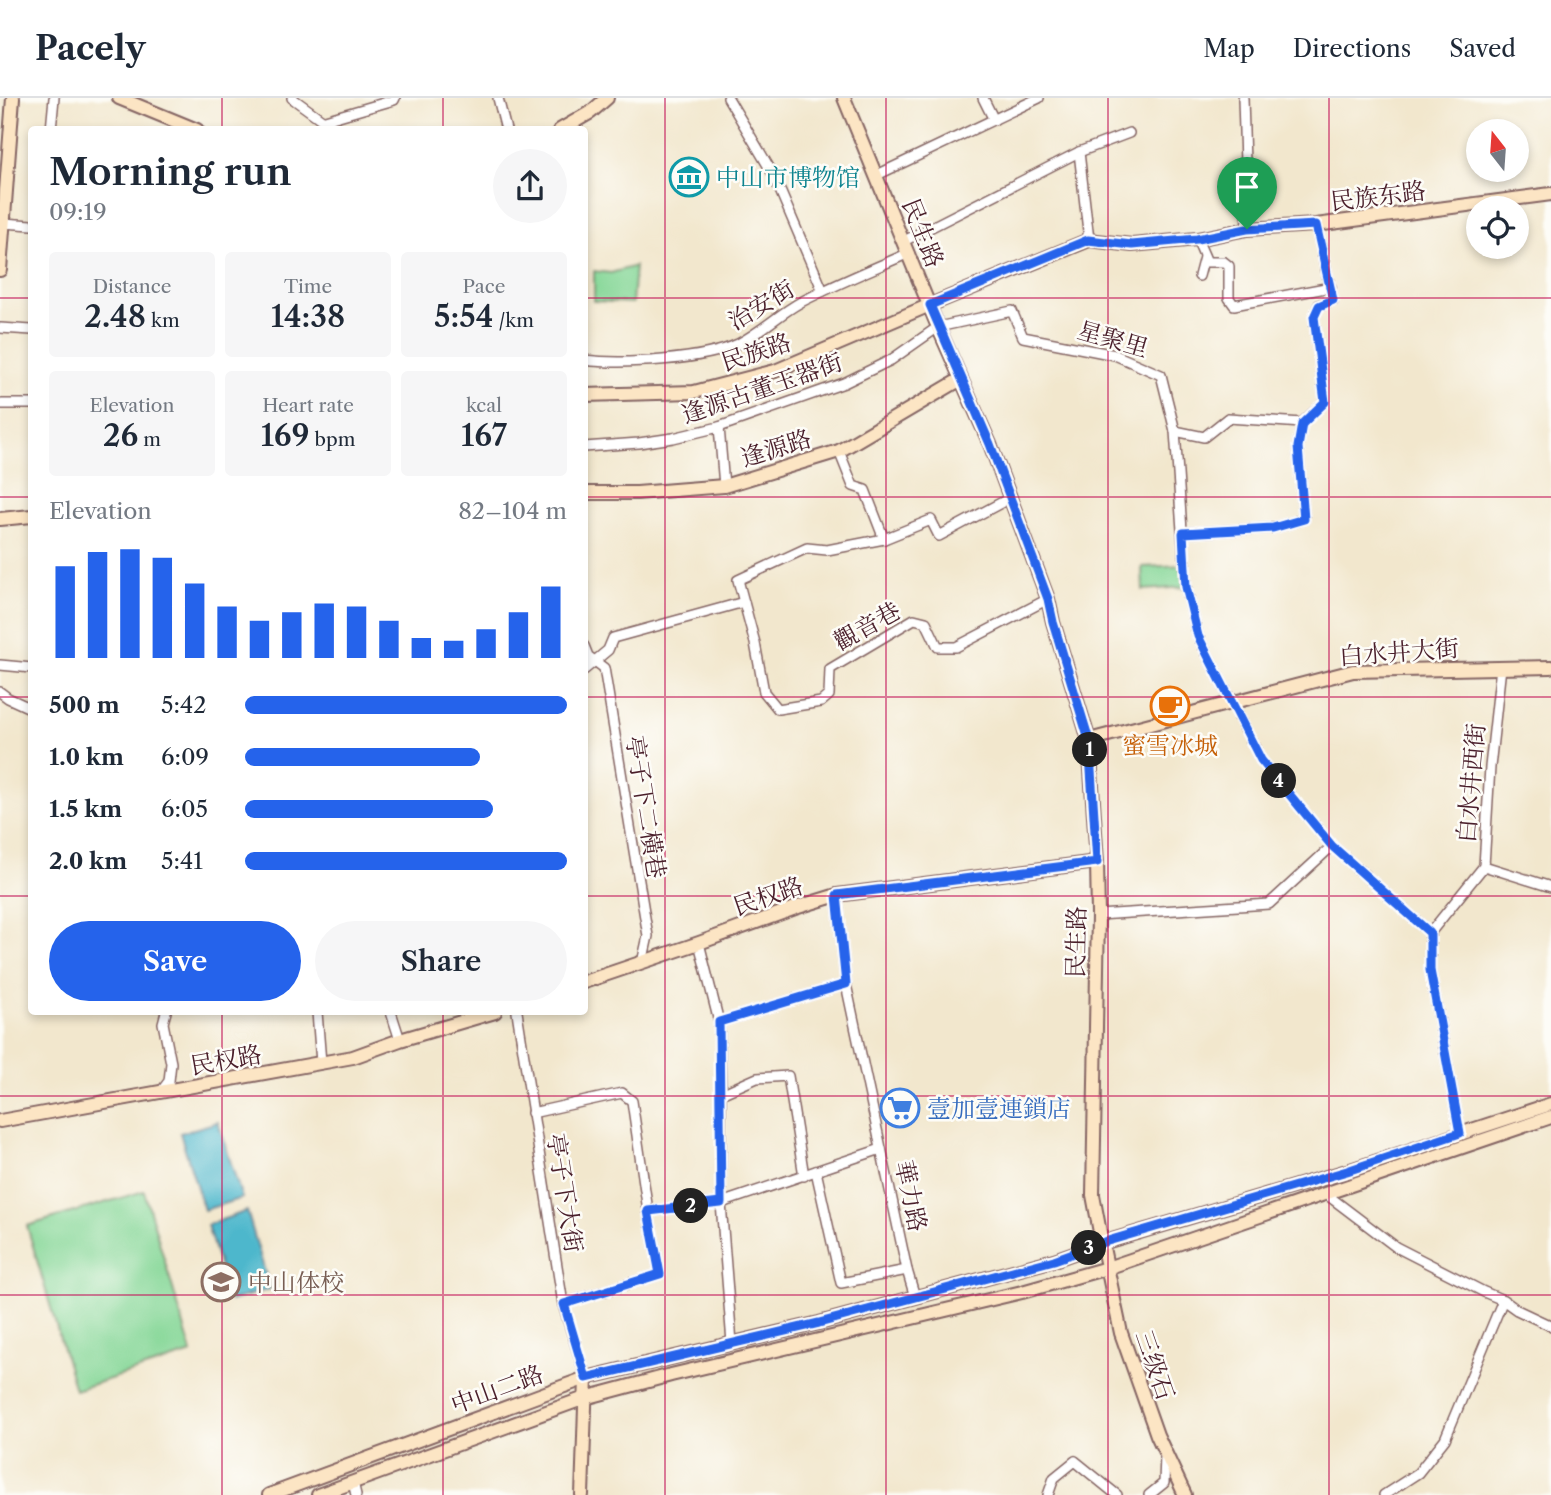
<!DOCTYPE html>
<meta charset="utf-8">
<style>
body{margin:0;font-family:"Libre Caslon Text","Noto Serif SC",serif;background:#f6f6f7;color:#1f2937;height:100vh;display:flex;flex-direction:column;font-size:26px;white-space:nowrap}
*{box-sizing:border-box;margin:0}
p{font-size:23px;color:#747a83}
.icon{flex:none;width:38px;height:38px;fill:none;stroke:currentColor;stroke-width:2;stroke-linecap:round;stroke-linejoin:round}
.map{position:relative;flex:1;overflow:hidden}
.details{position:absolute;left:28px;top:28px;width:560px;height:889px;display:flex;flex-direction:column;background:#fff;border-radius:7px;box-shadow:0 4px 10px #0003}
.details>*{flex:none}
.needle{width:46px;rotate:343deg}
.buttons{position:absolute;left:1466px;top:21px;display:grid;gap:14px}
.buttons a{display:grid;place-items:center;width:63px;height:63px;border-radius:50%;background:#fff;box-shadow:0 4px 10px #0003;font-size:35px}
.pin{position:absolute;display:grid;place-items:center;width:60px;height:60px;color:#fff;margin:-72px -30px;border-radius:50% 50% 50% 0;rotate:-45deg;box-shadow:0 0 7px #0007}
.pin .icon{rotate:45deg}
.km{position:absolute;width:35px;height:35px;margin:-18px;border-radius:50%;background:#222;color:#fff;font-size:19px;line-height:35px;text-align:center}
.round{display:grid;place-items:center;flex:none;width:74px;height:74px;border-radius:37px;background:#f6f6f7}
.head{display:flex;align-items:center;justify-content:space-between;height:119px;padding:0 21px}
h1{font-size:38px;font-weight:600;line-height:52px}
.figures{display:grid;grid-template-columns:repeat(3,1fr);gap:10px;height:119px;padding:7px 21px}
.figures div{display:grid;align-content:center;border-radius:7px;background:#f6f6f7;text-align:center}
.figures b{font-size:30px;font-weight:600}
.figures small{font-size:19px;font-weight:400}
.figures p{font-size:19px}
.chart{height:196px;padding:14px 21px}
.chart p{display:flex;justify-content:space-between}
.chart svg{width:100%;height:126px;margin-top:7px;stroke:#2563eb;stroke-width:6}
.action{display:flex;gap:14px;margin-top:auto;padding:14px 21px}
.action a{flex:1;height:80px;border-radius:42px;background:#2563eb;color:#fff;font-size:28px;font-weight:600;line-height:80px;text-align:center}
.action a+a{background:#f6f6f7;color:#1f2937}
ul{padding:0 21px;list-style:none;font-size:23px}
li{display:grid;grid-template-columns:112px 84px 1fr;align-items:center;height:52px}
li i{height:18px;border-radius:9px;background:#2563eb}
header{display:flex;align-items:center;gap:42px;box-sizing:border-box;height:98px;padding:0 35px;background:#fff;border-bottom:2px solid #e0e1e3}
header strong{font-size:33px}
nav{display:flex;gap:38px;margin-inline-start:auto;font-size:24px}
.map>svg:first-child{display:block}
.green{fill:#85d797;stroke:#687b61;stroke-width:2}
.water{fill:#4eb7cc;stroke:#4c6b7c;stroke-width:2}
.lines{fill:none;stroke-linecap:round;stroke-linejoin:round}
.street-casing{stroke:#856564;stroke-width:12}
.secondary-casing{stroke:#856564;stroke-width:16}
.street{stroke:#fff;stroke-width:9}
.secondary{stroke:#fce5c4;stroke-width:12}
.route-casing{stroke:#fff;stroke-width:14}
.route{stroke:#2563eb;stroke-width:9}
.grid{fill:none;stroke:#c2185b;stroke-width:2;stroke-opacity:0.55}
.labels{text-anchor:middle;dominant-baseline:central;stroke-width:5;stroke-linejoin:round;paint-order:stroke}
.culture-label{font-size:24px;fill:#0d838f;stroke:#fdfcf7;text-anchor:start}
.street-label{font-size:24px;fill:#4a1f2b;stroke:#fdfcf7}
.food-label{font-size:24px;fill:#c56008;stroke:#fdfcf7}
.shop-label{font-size:24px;fill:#366cbe;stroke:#fdfcf7;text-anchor:start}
.education-label{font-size:24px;fill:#785e54;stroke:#fdfcf7;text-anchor:start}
</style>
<header>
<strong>Pacely</strong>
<nav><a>Map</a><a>Directions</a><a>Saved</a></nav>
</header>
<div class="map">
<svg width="1551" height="1397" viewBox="0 0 1551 1397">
<rect width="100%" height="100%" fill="#fdfcf7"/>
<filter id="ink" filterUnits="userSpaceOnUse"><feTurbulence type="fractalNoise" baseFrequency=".0143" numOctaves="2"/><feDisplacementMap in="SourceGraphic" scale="14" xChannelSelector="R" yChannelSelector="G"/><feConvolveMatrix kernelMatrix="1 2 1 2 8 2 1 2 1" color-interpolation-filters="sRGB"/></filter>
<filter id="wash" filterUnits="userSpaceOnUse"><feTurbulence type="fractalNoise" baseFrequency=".00686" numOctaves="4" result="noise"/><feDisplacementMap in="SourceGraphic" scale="28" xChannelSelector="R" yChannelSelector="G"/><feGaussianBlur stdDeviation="1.57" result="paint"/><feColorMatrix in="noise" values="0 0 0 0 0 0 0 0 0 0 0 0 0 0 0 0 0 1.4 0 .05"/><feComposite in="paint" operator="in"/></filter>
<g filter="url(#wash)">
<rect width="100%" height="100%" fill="#f2e7cd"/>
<g class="green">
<path d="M635 168 632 205 594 203V173L611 175Z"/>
<path d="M1185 467 1186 489 1143 492 1142 469Z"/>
<path d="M144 1093 192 1255 75 1292 27 1128Z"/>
</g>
<g class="water">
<path d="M218 1024 242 1100 204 1112 180 1035Z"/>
<path d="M247 1113 270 1191 230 1203 207 1127Z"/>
</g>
</g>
<g filter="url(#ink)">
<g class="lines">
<defs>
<g id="street">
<path d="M292 0 336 32"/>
<path d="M498 0 506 32"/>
<path d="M728 0 773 76 823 193"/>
<path d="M983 0 994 22"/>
<path d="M1243 0 1247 131"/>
<path d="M325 22 394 2 395 0"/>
<path d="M51 32 54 0"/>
<path d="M1079 54 1089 142"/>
<path d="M877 77 1039 0"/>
<path d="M3 125 32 127"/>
<path d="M1197 141 1207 164H1224L1229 168V200L1234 207 1331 189"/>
<path d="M904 143 1079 54 1129 35"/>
<path d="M1199 178 1204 159"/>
<path d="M0 230 32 232"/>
<path d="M584 262C622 267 705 262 738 246 761 234 779 216 801 204 836 186 873 171 909 155"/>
<path d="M0 306H32"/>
<path d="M719 329 724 388"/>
<path d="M1175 333 1204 339 1228 320 1302 325"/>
<path d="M584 349 639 345 673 340 719 329 844 285 891 262 938 229 1012 213 1023 239 1115 257 1161 277 1175 333 1186 489 1198 538 1261 662 1332 748 1430 835"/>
<path d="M839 353 853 388 865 392 884 441"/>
<path d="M1010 400 939 438 931 422 884 441 827 452 807 450 738 482 755 545 764 594 778 611 821 604 829 597 830 571 914 521 926 524 938 549H956L1048 501"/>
<path d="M1183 435 1273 430 1304 421 1298 349 1302 325 1325 304 1314 219 1319 207 1333 202 1316 127"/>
<path d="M584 548 588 558 604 570 648 838 642 865"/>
<path d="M0 567 32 570"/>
<path d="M584 572 608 552 613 540 744 504"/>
<path d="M0 594 8 600 32 611"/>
<path d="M1484 768 1551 789"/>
<path d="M837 797 846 886 907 1172 915 1199"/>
<path d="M1098 817 1269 806 1332 748"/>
<path d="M699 845 719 924 721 996V1105L732 1245"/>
<path d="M317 914 321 965"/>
<path d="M391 914 400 942"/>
<path d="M517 914 563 1206 586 1280"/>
<path d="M719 924 846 886"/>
<path d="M160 995 169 983 171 965 163 925 166 914"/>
<path d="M721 996 757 980 788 978 804 1078"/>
<path d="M532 1015 622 995 632 1003 648 1113 660 1176 563 1206"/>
<path d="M1460 1035 1430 872V835L1484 768 1490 669 1501 569"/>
<path d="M816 1073 841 1185 907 1172"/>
<path d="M1326 1096 1396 1149 1484 1194 1503 1202 1517 1212 1551 1228"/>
<path d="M648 1113 721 1105 881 1051"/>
<path d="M353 1384 356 1397"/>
<path d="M1048 1397 1054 1380 1075 1363 1117 1397"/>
<path d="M1149 1397 1164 1385 1165 1357"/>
<path d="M1384 1397 1418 1375 1445 1341 1503 1202"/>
</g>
<g id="secondary">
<path d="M119 0 197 32"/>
<path d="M844 0 938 229 990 346 1048 501 1053 524 1089 642 1097 764 1098 817 1093 1097 1102 1145 1121 1235 1157 1337 1185 1397"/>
<path d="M560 32 591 14 607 0"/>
<path d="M0 172 13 0"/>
<path d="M584 297 694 294 775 273 930 207 1089 142 1132 147 1197 141 1247 131 1316 127 1551 96"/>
<path d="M584 395H637L724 388 839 353 961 281"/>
<path d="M0 421 32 418"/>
<path d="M1089 642 1353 573 1551 569"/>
<path d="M584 884 699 845 798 809 837 797 1097 764"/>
<path d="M0 1023 353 959 400 942 495 914"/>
<path d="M269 1397 586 1280 819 1225 1054 1162 1102 1145 1347 1073 1551 1006"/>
<path d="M318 1397 585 1300 671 1277 1022 1194 1107 1170 1551 1019"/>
<path d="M582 1397 586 1280"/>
</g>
</defs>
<use href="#street" class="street-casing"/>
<use href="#secondary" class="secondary-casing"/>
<use href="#street" class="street"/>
<use href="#secondary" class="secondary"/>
</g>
</g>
<g class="lines" filter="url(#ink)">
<defs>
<path id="route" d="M1316 127 1333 202 1319 208 1314 219 1325 304 1302 326 1298 349 1304 421 1273 430 1183 435 1186 489 1198 538 1261 662 1332 748 1430 835V872L1460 1035 1347 1073 1101 1145 1054 1162 819 1225 586 1280 564 1206 660 1176 648 1113 721 1105 719 924 846 886 837 797 1097 764 1089 642 1053 524 1048 501 990 346 930 207 1088 142 1132 147 1197 141 1247 131Z"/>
</defs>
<use href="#route" class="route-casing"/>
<use href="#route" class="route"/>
</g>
<path class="grid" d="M222 0V32M443 0V32M665 0V1397M886 0V1397M1108 0V1397M1329 0V1397M0 200H32M584 200H1551M0 399H32M584 399H1551M0 599H32M584 599H1551M0 798H32M584 798H1551M222 914V1397M443 914V1397M0 998H1551M0 1197H1551"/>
<defs>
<symbol id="museum-ring" viewBox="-11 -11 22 22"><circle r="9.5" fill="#fdfcf7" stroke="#0f9aa8" stroke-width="1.5"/><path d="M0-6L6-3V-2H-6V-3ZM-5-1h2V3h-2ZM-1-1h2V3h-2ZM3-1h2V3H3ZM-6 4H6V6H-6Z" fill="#0f9aa8"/></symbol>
<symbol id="cafe-ring" viewBox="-11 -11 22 22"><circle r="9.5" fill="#fdfcf7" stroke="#e8710a" stroke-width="1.5"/><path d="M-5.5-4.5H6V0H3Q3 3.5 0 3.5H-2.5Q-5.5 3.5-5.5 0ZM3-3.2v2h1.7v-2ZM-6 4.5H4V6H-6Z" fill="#e8710a"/></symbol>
<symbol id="supermarket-ring" viewBox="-11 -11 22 22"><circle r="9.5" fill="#fdfcf7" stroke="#3f7fe0" stroke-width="1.5"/><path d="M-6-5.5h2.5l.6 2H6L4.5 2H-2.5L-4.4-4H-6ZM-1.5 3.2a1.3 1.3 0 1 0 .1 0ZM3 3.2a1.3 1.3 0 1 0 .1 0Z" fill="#3f7fe0"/></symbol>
<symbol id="school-ring" viewBox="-11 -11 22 22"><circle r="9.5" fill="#fdfcf7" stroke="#8d6e63" stroke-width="1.5"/><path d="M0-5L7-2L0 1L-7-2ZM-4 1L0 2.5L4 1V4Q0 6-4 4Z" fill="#8d6e63"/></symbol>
</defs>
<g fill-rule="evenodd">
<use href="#museum-ring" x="667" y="57" width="44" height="44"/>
<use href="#cafe-ring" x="1148" y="586" width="44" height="44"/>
<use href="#supermarket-ring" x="878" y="988" width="44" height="44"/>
<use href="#school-ring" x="199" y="1162" width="44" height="44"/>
</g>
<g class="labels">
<g class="culture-label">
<text x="716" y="79">中山市博物馆</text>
</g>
<g class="street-label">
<text transform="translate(1378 98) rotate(-7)">民族东路</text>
<text transform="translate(923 135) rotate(68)">民生路</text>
<text transform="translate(761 207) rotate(-31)">治安街</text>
<text transform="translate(1113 241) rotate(16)">星聚里</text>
<text transform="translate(756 254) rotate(-18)">民族路</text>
<text transform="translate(762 290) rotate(-19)">逢源古董玉器街</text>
<text transform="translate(776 350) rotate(-17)">逢源路</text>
<text transform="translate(867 528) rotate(-29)">觀音巷</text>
<text transform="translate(1399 554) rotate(-4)">白水井大街</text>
<text transform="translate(1471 685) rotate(-85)">白水井西街</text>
<text transform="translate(646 709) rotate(81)">亭子下二橫巷</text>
<text transform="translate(768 798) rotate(-19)">民权路</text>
<text transform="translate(1076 844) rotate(-89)">民生路</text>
<text transform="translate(226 962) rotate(-10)">民权路</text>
<text transform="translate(565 1095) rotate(81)">亭子下大街</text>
<text transform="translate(911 1098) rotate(78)">華力路</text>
<text transform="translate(1155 1267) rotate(71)">三级石</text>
<text transform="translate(497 1291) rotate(-20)">中山二路</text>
</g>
<g class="food-label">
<text x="1170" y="647">蜜雪冰城</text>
</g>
<g class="shop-label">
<text x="927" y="1010">壹加壹連鎖店</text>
</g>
<g class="education-label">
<text x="248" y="1184">中山体校</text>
</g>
</g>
</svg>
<div class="buttons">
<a><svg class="needle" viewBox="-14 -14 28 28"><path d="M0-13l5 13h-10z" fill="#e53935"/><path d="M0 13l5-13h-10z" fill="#747a83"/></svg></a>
<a><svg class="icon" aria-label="locate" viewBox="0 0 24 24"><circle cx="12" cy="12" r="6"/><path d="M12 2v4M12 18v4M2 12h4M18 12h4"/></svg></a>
</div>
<div class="pin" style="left:1247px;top:131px;background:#1e9e55"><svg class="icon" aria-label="arrive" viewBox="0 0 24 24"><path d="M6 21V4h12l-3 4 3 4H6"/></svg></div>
<b class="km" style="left:1090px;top:652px">1</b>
<b class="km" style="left:691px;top:1108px">2</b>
<b class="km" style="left:1089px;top:1150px">3</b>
<b class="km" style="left:1279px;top:683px">4</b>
<section class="details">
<div class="head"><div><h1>Morning run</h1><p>09:19</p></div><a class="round"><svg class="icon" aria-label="share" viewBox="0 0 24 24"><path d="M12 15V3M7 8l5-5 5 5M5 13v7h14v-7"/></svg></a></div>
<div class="figures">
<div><p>Distance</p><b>2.48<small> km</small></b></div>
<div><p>Time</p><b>14:38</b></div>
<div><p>Pace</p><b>5:54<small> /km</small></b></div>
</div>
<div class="figures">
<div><p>Elevation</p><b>26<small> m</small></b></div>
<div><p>Heart rate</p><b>169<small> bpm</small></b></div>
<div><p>kcal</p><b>167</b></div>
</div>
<div class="chart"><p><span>Elevation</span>82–104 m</p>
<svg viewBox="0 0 160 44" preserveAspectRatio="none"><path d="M5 44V12M15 44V7M25 44V6M35 44V9M45 44V18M55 44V26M65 44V31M75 44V28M85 44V25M95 44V26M105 44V31M115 44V37M125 44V38M135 44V34M145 44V28M155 44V19"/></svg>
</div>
<ul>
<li><b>500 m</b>5:42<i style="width:100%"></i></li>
<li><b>1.0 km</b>6:09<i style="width:73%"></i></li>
<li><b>1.5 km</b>6:05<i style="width:77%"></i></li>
<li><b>2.0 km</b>5:41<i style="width:100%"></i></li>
</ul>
<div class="action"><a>Save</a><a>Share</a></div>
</section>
</div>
